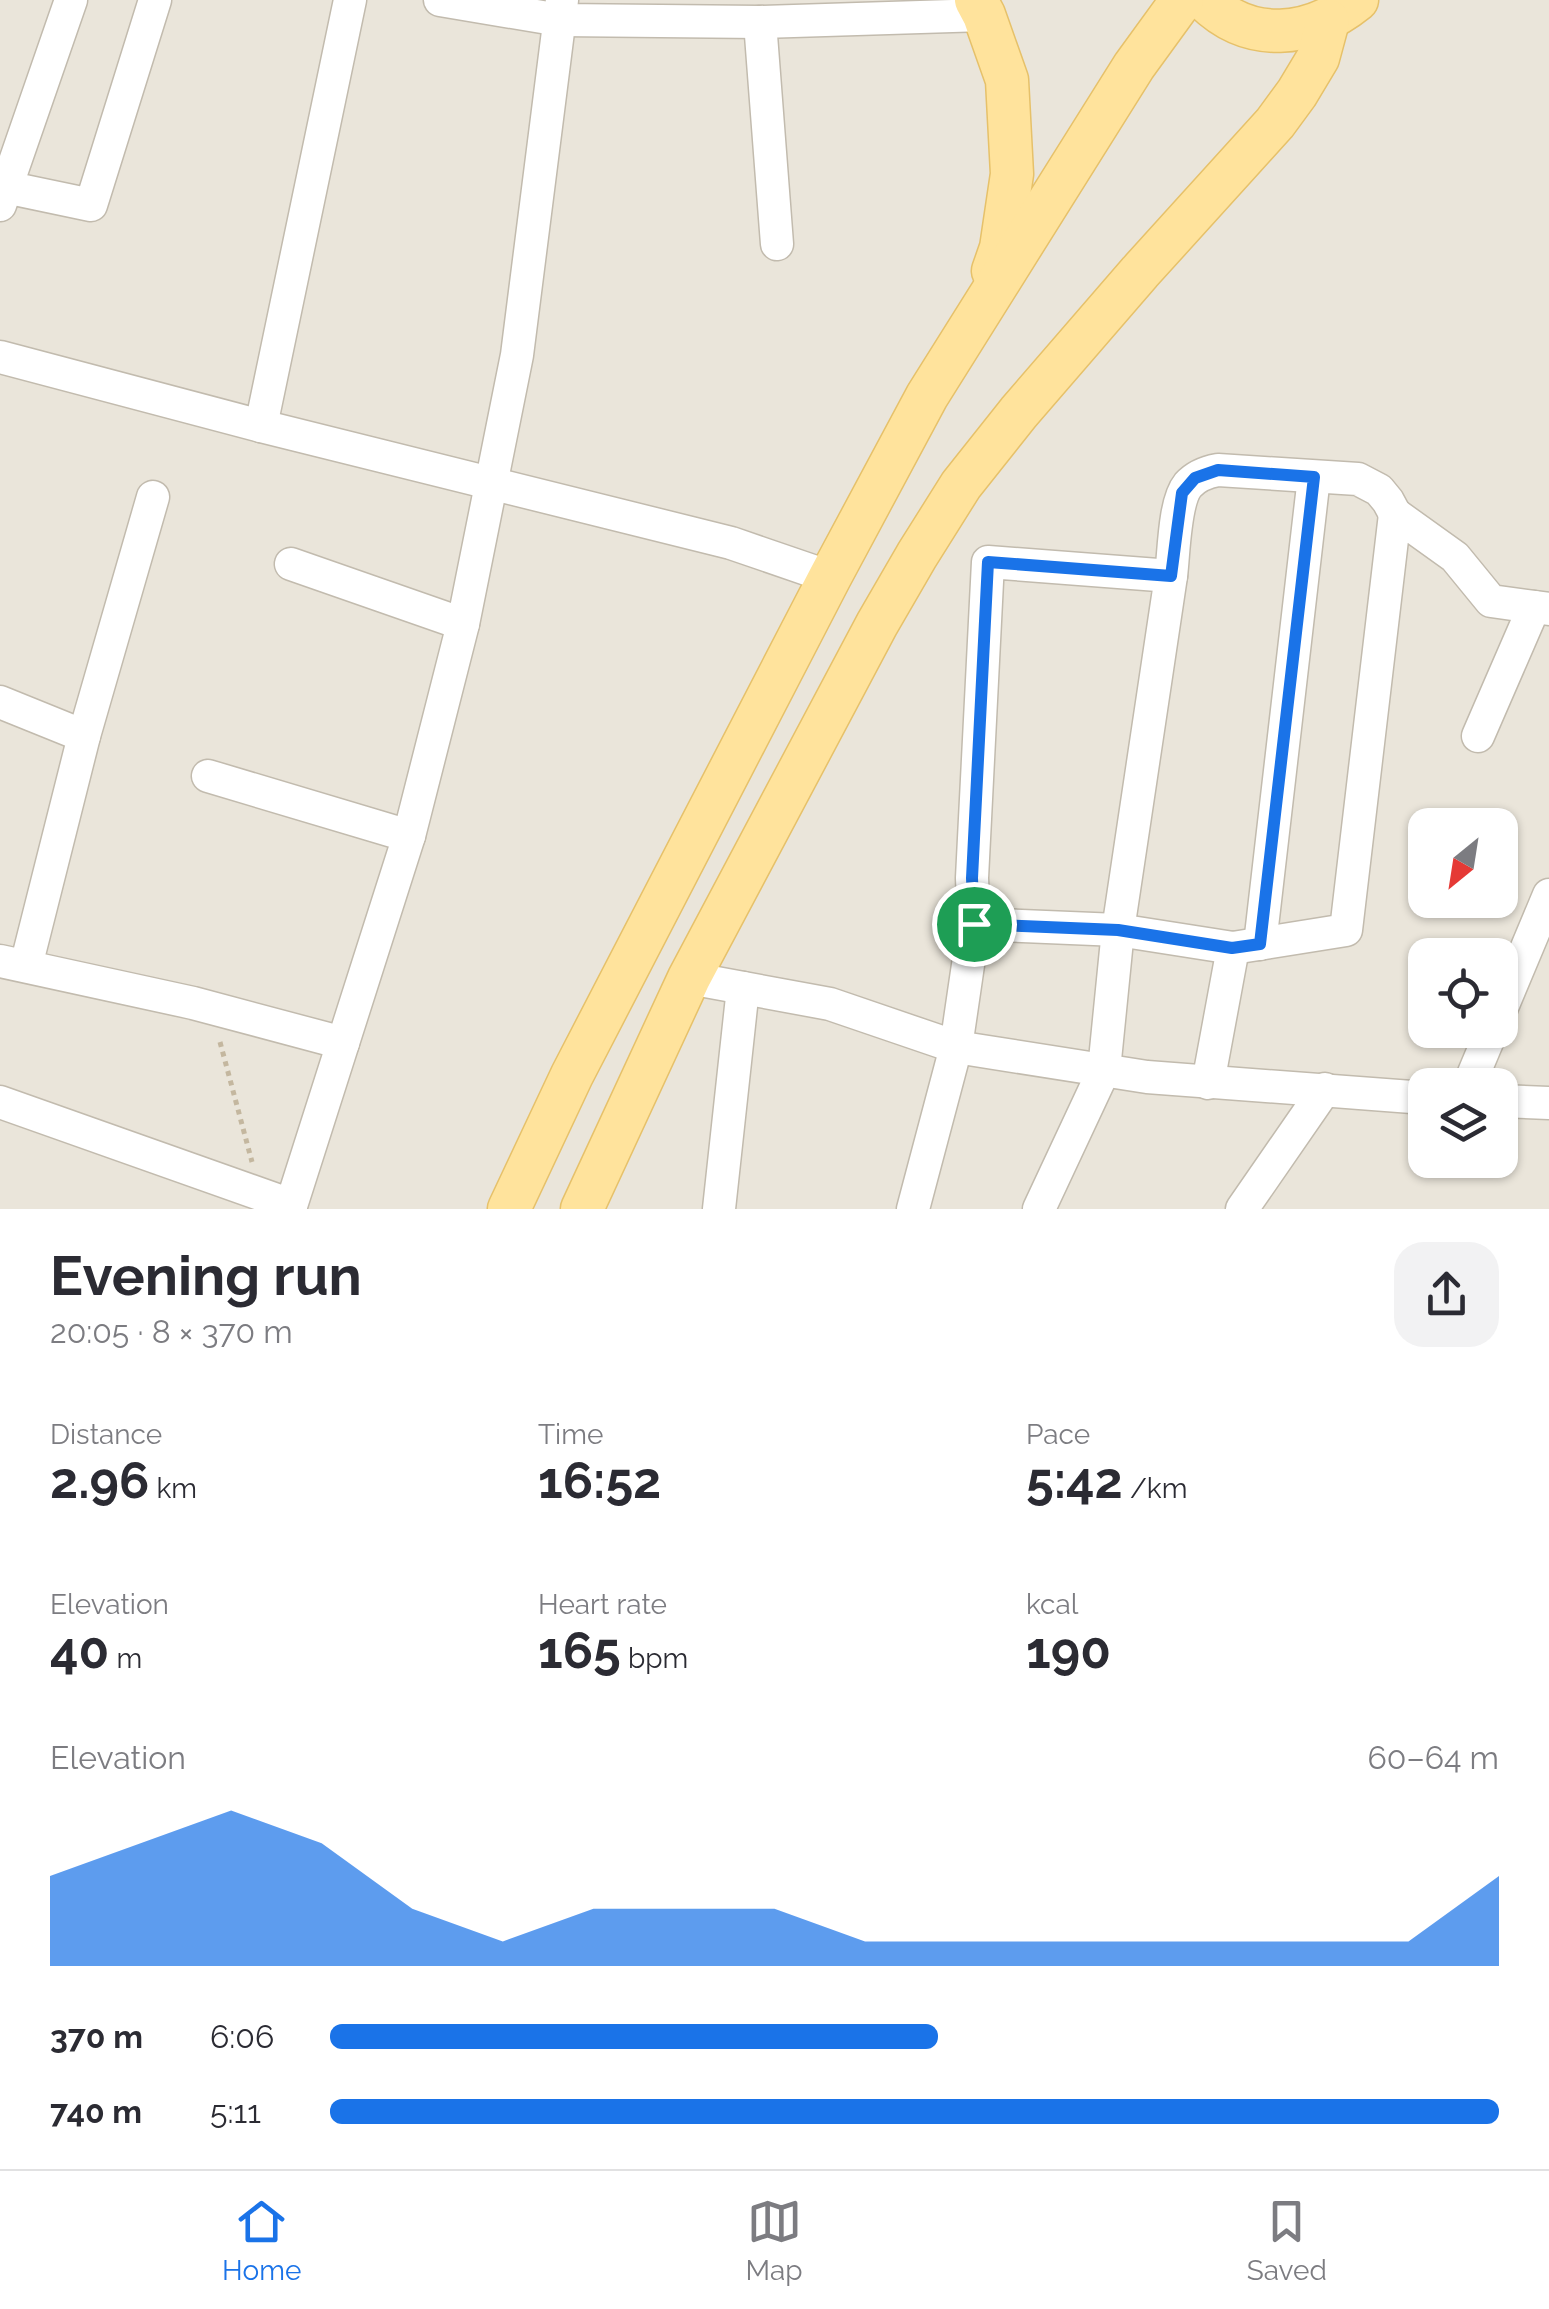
<!DOCTYPE html>
<meta charset="utf-8">
<style>
body{margin:0;font-family:Raleway,sans-serif;background:#f2f2f3;color:#2b2b33;height:100vh;display:flex;flex-direction:column;font-size:38px;white-space:nowrap}
*{box-sizing:border-box;margin:0}
p{font-size:32px;color:#7c7c81}
.icon{flex:none;width:55px;height:55px;fill:none;stroke:currentColor;stroke-width:2;stroke-linecap:round;stroke-linejoin:round}
.map{position:relative;height:1209px;overflow:hidden}
.panel{display:flex;flex-direction:column;background:#fff;flex:1}
.panel>*{flex:none}
.needle{width:65px;rotate:210deg}
.controls{position:absolute;left:1408px;top:808px;display:grid;gap:20px}
.controls a{display:grid;place-items:center;width:110px;height:110px;border-radius:20px;background:#fff;box-shadow:0 2px 8px #0004;font-size:50px}
.pin{position:absolute;display:grid;place-items:center;width:85px;height:85px;color:#fff;margin:-42px;border:5px solid #fff;border-radius:50%;box-shadow:0 2px 10px #0007}
.round{display:grid;place-items:center;flex:none;width:105px;height:105px;border-radius:30px;background:#f2f2f3}
.summary{display:flex;align-items:center;justify-content:space-between;height:170px;padding:0 50px}
h1{font-size:55px;font-weight:700;line-height:75px}
.metrics{display:grid;grid-template-columns:repeat(3,1fr);gap:15px;height:170px;padding:10px 50px}
.metrics div{display:grid;align-content:center}
.metrics b{font-size:50px;font-weight:700}
.metrics small{font-size:28px;font-weight:400}
.metrics p{font-size:28px}
.chart{height:280px;padding:20px 50px}
.chart p{display:flex;justify-content:space-between}
.chart svg{width:100%;height:180px;margin-top:10px;fill:#1a73e8;opacity:.7}
ul{padding:0 50px;list-style:none;font-size:32px}
li{display:grid;grid-template-columns:160px 120px 1fr;align-items:center;height:75px}
li i{height:25px;border-radius:12px;background:#1a73e8}
.menu{display:flex;justify-content:space-around;align-items:center;height:140px;border-top:2px solid #e1e1e2;background:#fff;font-size:28px;color:#7c7c81}
.menu a{display:grid;justify-items:center;gap:5px}
.menu .active{color:#1a73e8}
.map>svg:first-child{display:block}
.residential{fill:#eae5da;fill-rule:evenodd}
.lines{fill:none;stroke-linecap:round;stroke-linejoin:round}
.minor-casing{stroke:#c2bbae;stroke-width:35}
.major-casing{stroke:#e6c16a;stroke-width:45}
.path{stroke:#c4b79f;stroke-width:5;stroke-dasharray:5 5;stroke-linecap:butt}
.minor{stroke:#fff;stroke-width:32}
.major{stroke:#ffe39c;stroke-width:42}
.route-casing{stroke:#fff;stroke-width:20}
.route{stroke:#1a73e8;stroke-width:12}
</style>
<div class="map">
<svg width="1549" height="1209" viewBox="0 0 1549 1209">
<rect width="100%" height="100%" fill="#f6f3ec"/>
<path class="residential" d="M0 0H1549V1209H0ZM1425 825H1500V900H1425ZM1425 955H1500V1030H1425ZM1425 1085H1500V1160H1425Z"/>
<g class="lines">
<defs>
<g id="minor">
<path d="M440 0 560 20 760 22 984 15"/>
<path d="M760 22 777 244"/>
<path d="M0 186 91 205 155 0"/>
<path d="M0 205 71 0"/>
<path d="M0 357 261 426 731 543 830 577"/>
<path d="M261 426 350 0"/>
<path d="M291 564 463 624"/>
<path d="M1171 576C1174 553 1174 502 1188 485 1196 476 1207 472 1218 470L1358 479 1379 490 1388 501 1395 514"/>
<path d="M0 702 84 736"/>
<path d="M1478 736 1534 607"/>
<path d="M208 776 409 836"/>
<path d="M974 924 1118 930 1233 948 1346 930 1395 514 1455 557 1491 601 1549 609"/>
<path d="M1260 944 1314 477"/>
<path d="M0 961 193 1003 343 1043"/>
<path d="M26 966 84 736 153 497"/>
<path d="M689 978 830 1004 956 1047 1147 1077 1425 1098"/>
<path d="M1500 1012 1549 895"/>
<path d="M1208 1083 1233 948"/>
<path d="M1469 1085 1492 1030"/>
<path d="M1500 1101 1549 1103"/>
<path d="M0 1102 291 1205"/>
<path d="M290 1209 409 836 463 624 517 355 562 0"/>
<path d="M719 1209 743 988"/>
<path d="M913 1209 956 1047 974 924 972 878 988 562 1171 576 1118 930 1104 1070 1039 1209"/>
<path d="M1242 1209 1325 1089"/>
</g>
<g id="major">
<path d="M976 0 984 15 1007 80 1012 174 1001 248 993 271"/>
<path d="M1205 0C1250 44 1310 38 1357 0"/>
<path d="M509 1209 572 1075 830 577 927 396 1134 66 1182 0"/>
<path d="M582 1209 689 978 877 624 917 555 961 485 1019 412 1140 272 1275 123 1297 93 1318 58 1328 21"/>
</g>
</defs>
<use href="#minor" class="minor-casing"/>
<use href="#major" class="major-casing"/>
<path class="path" d="M220 1042 252 1162"/>
<use href="#minor" class="minor"/>
<use href="#major" class="major"/>
</g>
<g class="lines">
<defs>
<path id="route" d="M1218 470 1314 477 1260 944 1232 948 1118 930 974 924 972 878 988 562 1171 576 1182 493 1195 478Z"/>
</defs>
<use href="#route" class="route-casing"/>
<use href="#route" class="route"/>
</g>
</svg>
<div class="controls">
<a><svg class="needle" viewBox="-14 -14 28 28"><path d="M0-13l5 13h-10z" fill="#e53935"/><path d="M0 13l5-13h-10z" fill="#7c7c81"/></svg></a>
<a><svg class="icon" aria-label="locate" viewBox="0 0 24 24"><circle cx="12" cy="12" r="6"/><path d="M12 2v4M12 18v4M2 12h4M18 12h4"/></svg></a>
<a><svg class="icon" aria-label="layers" viewBox="0 0 24 24"><path d="M12 4l9 5-9 5-9-5zM3 14l9 5 9-5"/></svg></a>
</div>
<div class="pin" style="left:974px;top:924px;background:#1e9e55"><svg class="icon" aria-label="arrive" viewBox="0 0 24 24"><path d="M6 21V4h12l-3 4 3 4H6"/></svg></div>
</div>
<section class="panel">
<div class="summary"><div><h1>Evening run</h1><p>20:05 · 8 × 370 m</p></div><a class="round"><svg class="icon" aria-label="share" viewBox="0 0 24 24"><path d="M12 15V3M7 8l5-5 5 5M5 13v7h14v-7"/></svg></a></div>
<div class="metrics">
<div><p>Distance</p><b>2.96<small> km</small></b></div>
<div><p>Time</p><b>16:52</b></div>
<div><p>Pace</p><b>5:42<small> /km</small></b></div>
</div>
<div class="metrics">
<div><p>Elevation</p><b>40<small> m</small></b></div>
<div><p>Heart rate</p><b>165<small> bpm</small></b></div>
<div><p>kcal</p><b>190</b></div>
</div>
<div class="chart"><p><span>Elevation</span>60–64 m</p>
<svg viewBox="0 0 160 44" preserveAspectRatio="none"><path d="M0 44V22L10 14L20 6L30 14L40 30L50 38L60 30L70 30L80 30L90 38L100 38L110 38L120 38L130 38L140 38L150 38L160 22V44z"/></svg>
</div>
<ul>
<li><b>370 m</b>6:06<i style="width:52%"></i></li>
<li><b>740 m</b>5:11<i style="width:100%"></i></li>
</ul>
</section>
<nav class="menu">
<a class="active"><svg class="icon" aria-label="home" viewBox="0 0 24 24"><path d="M3 11l9-7 9 7M6 9v11h12V9"/></svg>Home</a>
<a><svg class="icon" aria-label="map" viewBox="0 0 24 24"><path d="M3 6l6-2 6 2 6-2v14l-6 2-6-2-6 2zM9 4v14M15 6v14"/></svg>Map</a>
<a><svg class="icon" aria-label="saved" viewBox="0 0 24 24"><path d="M7 4h10v16l-5-4-5 4z"/></svg>Saved</a>
</nav>
